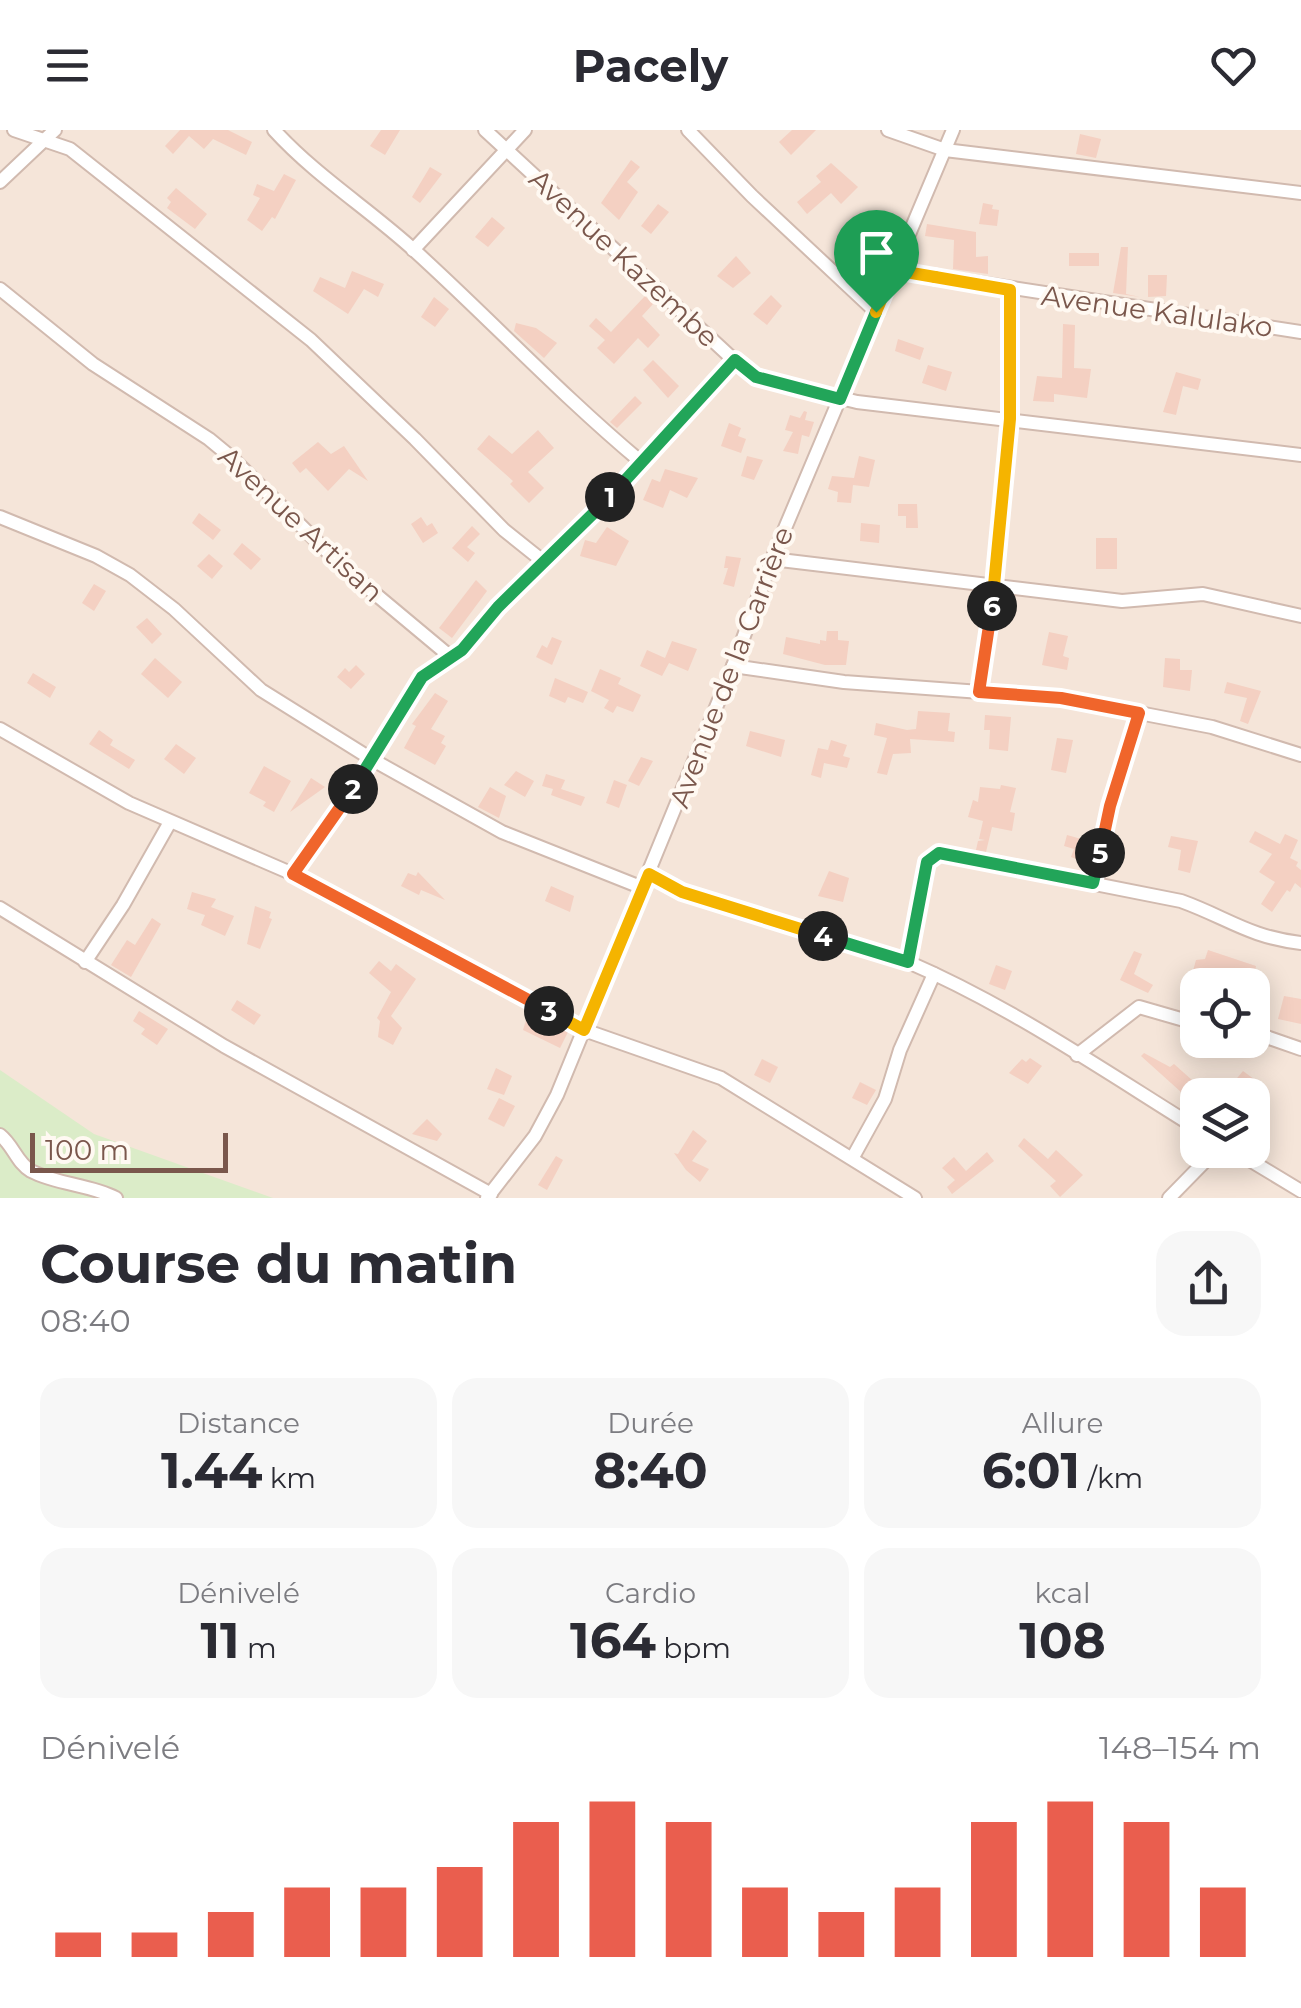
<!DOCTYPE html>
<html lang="fr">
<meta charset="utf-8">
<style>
body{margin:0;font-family:Montserrat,sans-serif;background:#f7f7f7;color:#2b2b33;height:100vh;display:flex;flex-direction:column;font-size:38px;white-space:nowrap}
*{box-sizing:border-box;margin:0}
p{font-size:32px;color:#7c7c81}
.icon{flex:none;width:55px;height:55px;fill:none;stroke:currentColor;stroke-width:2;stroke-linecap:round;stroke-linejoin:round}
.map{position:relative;height:1068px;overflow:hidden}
.details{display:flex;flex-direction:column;background:#fff;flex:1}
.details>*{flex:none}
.fabs{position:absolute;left:1180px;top:838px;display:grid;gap:20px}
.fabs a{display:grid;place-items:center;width:90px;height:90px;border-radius:20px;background:#fff;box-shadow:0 5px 25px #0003;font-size:50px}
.scale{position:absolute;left:30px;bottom:25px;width:198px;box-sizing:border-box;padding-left:10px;border:5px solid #7a574c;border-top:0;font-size:28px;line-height:35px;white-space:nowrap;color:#7a574c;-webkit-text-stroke:8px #fff9f2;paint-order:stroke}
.pin{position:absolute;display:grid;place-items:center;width:85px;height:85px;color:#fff;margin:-102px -42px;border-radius:50% 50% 50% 0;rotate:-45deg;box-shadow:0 0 10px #0007}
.pin .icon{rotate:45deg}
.km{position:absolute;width:50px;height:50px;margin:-25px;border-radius:50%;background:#222;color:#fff;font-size:28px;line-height:50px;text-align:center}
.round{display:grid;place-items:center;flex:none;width:105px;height:105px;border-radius:30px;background:#f7f7f7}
.headline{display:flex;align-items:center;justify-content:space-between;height:170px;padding:0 40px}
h1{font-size:55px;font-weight:700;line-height:75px}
.figures{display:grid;grid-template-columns:repeat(3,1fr);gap:15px;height:170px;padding:10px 40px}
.figures div{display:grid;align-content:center;border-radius:25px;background:#f7f7f7;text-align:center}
.figures b{font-size:50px;font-weight:700}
.figures small{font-size:28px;font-weight:400}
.figures p{font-size:28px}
.chart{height:280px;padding:20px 40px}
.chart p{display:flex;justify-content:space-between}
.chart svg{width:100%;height:180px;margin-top:10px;stroke:#ea5e4e;stroke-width:6}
header{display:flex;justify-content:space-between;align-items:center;height:130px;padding:0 40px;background:#fff;font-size:45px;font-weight:700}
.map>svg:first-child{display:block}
.residential{fill:#f5e5d9;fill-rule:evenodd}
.green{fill:#dbecc8}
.building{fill:#f4d0c2}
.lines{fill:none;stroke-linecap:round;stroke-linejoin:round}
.street-casing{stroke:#d1baaf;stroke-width:16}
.street{stroke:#fff;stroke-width:12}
.split-1-casing{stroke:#fff;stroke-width:20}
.split-2-casing{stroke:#fff;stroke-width:20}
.split-3-casing{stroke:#fff;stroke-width:20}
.split-4-casing{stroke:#fff;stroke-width:20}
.split-5-casing{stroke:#fff;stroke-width:20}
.split-6-casing{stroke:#fff;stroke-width:20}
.split-7-casing{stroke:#fff;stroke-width:20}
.split-8-casing{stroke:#fff;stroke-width:20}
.split-1{stroke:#22a559;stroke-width:12}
.split-2{stroke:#22a559;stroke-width:12}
.split-3{stroke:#f0652b;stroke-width:12}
.split-4{stroke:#f5b400;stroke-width:12}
.split-5{stroke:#22a559;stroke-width:12}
.split-6{stroke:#f0652b;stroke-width:12}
.split-7{stroke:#f5b400;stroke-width:12}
.split-8{stroke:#f5b400;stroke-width:12}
.labels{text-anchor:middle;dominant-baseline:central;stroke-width:8;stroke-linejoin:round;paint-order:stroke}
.street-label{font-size:28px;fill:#7a574c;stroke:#fff9f2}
</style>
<header><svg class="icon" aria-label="menu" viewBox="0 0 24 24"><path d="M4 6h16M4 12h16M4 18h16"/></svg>Pacely<svg class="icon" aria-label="heart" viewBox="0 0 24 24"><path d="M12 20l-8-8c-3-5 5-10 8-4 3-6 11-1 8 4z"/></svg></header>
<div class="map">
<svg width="1301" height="1068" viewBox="0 0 1301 1068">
<rect width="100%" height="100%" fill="#fdf4eb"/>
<path class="residential" d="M0 0H1301V1068H0ZM1198 855H1252V910H1198ZM1198 965H1252V1020H1198Z"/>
<path class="green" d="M0 940 94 1004 273 1068H0Z"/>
<g class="building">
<path d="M180 0H228L252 12 246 25 213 9 204 19 189 6 173 24 165 16Z"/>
<path d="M381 0H400L385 25 370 16Z"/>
<path d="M792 0H816L791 25 779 12Z"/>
<path d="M1080 4 1101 9 1096 28 1076 24Z"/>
<path d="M631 30 640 37 627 52 638 62 619 90 601 73Z"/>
<path d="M831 33 858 57 841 74 831 63 807 84 797 72 821 52 816 46Z"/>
<path d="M430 37 442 44 420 73 412 67Z"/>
<path d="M284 44 296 50 275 89 272 87 262 101 247 90 260 68 253 65 257 54 274 61Z"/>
<path d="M176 58 207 84 195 99 167 78 171 72 167 68Z"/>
<path d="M983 73 993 75 992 79 999 80 997 96 979 94Z"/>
<path d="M658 74 669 82 651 104 641 96Z"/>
<path d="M492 87 505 98 488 117 475 107Z"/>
<path d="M927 94 976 102V127L988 126V144L953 139 954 110 925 106Z"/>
<path d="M1121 117H1128L1126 164 1140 167 1113 163Z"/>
<path d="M862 122 882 142 875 159 847 142Z"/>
<rect x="1069" y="123" width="30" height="13"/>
<path d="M736 126 751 143 733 158 717 146Z"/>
<path d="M352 141 384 154 378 167 364 159 348 184 313 161 320 147 345 158Z"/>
<path d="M1148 145H1167L1166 166 1148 167Z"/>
<path d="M771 165 782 176 767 195 753 184Z"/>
<path d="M645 166 653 174 642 186 660 205 648 218 638 208 614 234 597 218 605 210 589 196 596 188 611 202Z"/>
<path d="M434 167 449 179 435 197 421 187Z"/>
<path d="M516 193 536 198 557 213 544 228 514 201Z"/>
<path d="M1063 194 1075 195 1074 238 1091 239 1087 268 1054 264V272L1033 271 1037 246 1062 248Z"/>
<path d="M898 209 924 218 920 230 895 221Z"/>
<path d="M653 230 679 256 668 268 643 240Z"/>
<path d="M928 235 952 242 946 261 922 253Z"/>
<path d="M1176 242 1201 249 1198 260 1183 256 1176 285 1163 282Z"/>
<path d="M635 266 642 273 617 298 610 292Z"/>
<path d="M804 281 807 282 805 290 814 292 809 307 802 305 798 324 783 321 793 302 785 300 790 285 800 288Z"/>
<path d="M729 293 741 298 738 306 746 309 741 323 721 316Z"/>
<path d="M538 300 554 318 528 342 544 358 529 373 510 354 513 351 477 319 489 305 512 324Z"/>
<path d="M318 312 331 324 344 316 368 351 349 339 328 361 306 338 300 343 292 333Z"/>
<path d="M747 326 763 330 754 350 741 346Z"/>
<path d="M859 326 875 330 869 357 853 355 851 373 837 372 838 362 828 359 832 346 854 348Z"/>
<path d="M665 339 698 348 687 368 670 360 663 378 643 370 652 349 660 352Z"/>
<path d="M898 374H917L918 398H906V386H898Z"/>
<path d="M199 383 221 400 213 410 192 393Z"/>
<path d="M421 387 427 396 432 393 438 403 423 413 411 394Z"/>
<path d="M861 393 880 395 879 413 860 411Z"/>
<path d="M472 396 480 404 467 417 475 423 468 432 452 418Z"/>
<path d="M607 397 629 411 616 436 580 426 585 410 596 413Z"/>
<rect x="1096" y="408" width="21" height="31"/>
<path d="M242 413 261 429 251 440 233 424Z"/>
<path d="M209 424 223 436 212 449 197 436Z"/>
<path d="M726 426 741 428 734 457 723 454 728 438H724Z"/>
<path d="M476 450 487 461 452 508 439 498Z"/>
<path d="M94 454 106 461 94 481 82 473Z"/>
<path d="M147 488 162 504 152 514 136 497Z"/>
<path d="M827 501H838V510L849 511 846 535H825L783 524 786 507 820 514V510L826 511Z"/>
<path d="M1049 502 1068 506 1063 526 1069 528 1067 540 1042 535Z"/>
<path d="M552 507 562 511 552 535 536 527 542 515 547 518Z"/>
<path d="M672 511 697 519 688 541 669 533 662 546 640 536 647 520 665 528Z"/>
<path d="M155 528 182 552 168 568 141 544Z"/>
<path d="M1165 528 1180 529V540H1192L1190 561 1163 557Z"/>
<path d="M356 535 365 544 351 559 337 547 345 538 349 542Z"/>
<path d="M600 539 621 548 618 554 641 565 633 582 617 576 613 583 604 578 609 570 591 561Z"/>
<path d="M33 543 56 557 50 568 27 553Z"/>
<path d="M555 548 588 562 583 573 568 567 565 573 549 566Z"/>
<path d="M1227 552 1261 561 1248 594 1240 591 1247 568 1224 563Z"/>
<path d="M435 563 448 571 431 599 445 606 441 613 446 616 435 635 404 618 416 596 412 594Z"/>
<path d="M918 581 950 583 948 601 955 602 954 612 910 609 911 623 893 624 887 645 877 643 887 608 874 605 876 593 907 600 916 599Z"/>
<path d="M985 585 1011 587 1008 621 989 619 990 600H984Z"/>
<path d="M99 600 113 610 110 615 135 630 129 639 89 614Z"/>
<path d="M750 601 785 610 781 627 746 616Z"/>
<path d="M1057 608 1073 610 1066 643 1051 640Z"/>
<path d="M831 610 847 615 843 626 850 628 847 638 824 633 821 648 811 645 818 618 828 620Z"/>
<path d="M176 614 196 628 184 644 164 629Z"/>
<path d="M641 627 653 631 639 656 628 651Z"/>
<path d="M264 636 291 651 274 682 263 676 266 672 249 663Z"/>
<path d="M516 641 534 651 525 667 504 655Z"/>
<path d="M546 644 565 650 561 659 585 667 581 676 551 665 553 659 542 656Z"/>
<path d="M311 648 325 657 290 682Z"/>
<path d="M614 650 627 655 619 678 606 673Z"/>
<path d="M1001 655 1016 658 1010 682 1015 683 1012 701 992 697 986 722 976 720 978 711 985 710 979 709 983 691 968 687 973 670 978 672 980 657 1000 659Z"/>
<path d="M490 657 506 666 499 688 478 677Z"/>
<path d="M1255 701 1280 714 1285 704 1298 710 1290 728 1298 732 1296 736 1301 740V758L1295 753 1290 762 1287 760 1272 782 1261 774 1275 752 1259 742 1272 724 1249 712Z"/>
<path d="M1067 705 1092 712 1087 733 1071 727 1074 719 1064 716Z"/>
<path d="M1171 706 1198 711 1190 743 1178 740 1181 720 1168 717Z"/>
<path d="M829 741 849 748 843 772 818 766Z"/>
<path d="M418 742 445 770 421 760 419 765 401 756 408 743 416 746Z"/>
<path d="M551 756 574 766 570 782 545 771Z"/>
<path d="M192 762 216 769 211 777 234 786 225 806 201 795 205 785 187 779Z"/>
<path d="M255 776 271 782 269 788 272 789 260 819 247 814Z"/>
<path d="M152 788 161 794 131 847 111 835 127 810 135 815Z"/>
<path d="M1208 820 1256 836 1253 849 1235 844 1231 855 1203 849 1201 855H1198V870L1186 866 1196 830 1205 829Z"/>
<path d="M1134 821 1142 824 1134 844 1153 855 1148 863 1120 850Z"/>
<path d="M379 831 391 841 396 834 416 849 391 886 402 898 393 915 378 907 380 891 377 888 391 862 369 843Z"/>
<path d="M996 835 1012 841 1005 860 989 854Z"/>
<path d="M1284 866 1301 869V894L1278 889Z"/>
<path d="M237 870 261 885 254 895 231 880Z"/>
<path d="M139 881 168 899 157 915 141 904 145 899 133 891Z"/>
<path d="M526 890 548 899 550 894 568 902 560 918 523 900Z"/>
<path d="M1144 923 1170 937 1174 934 1202 959 1191 971 1141 926Z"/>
<path d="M1030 928 1042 936 1028 954 1009 943 1022 929 1026 932Z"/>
<path d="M762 929 778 937 770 953 754 945Z"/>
<path d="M496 938 512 946 504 965 487 959Z"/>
<path d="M1243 941 1258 952 1253 958 1262 965H1223Z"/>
<path d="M860 952 876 960 867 975 852 968Z"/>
<path d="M499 968 515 976 504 997 488 989Z"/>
<path d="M427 989 442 1004 437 1011 412 1004Z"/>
<path d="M693 1000 707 1011 692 1031 709 1039 700 1052 686 1040 674 1023 678 1024Z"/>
<path d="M1024 1008 1048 1029 1056 1020 1083 1045 1060 1067 1050 1056 1056 1051 1018 1016Z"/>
<path d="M987 1022 994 1031 952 1064 947 1057 955 1050 942 1038 954 1027 966 1041Z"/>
<path d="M556 1026 563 1030 547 1060 538 1055Z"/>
</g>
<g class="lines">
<defs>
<g id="street">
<path d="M14 0 70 19 311 210 415 309 504 400 544 432"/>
<path d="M274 0C316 46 369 79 415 121 492 191 560 264 640 331"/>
<path d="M485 0 735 231 756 247 857 272 1301 325"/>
<path d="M688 0 752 66 876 182"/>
<path d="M888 0 945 20 1301 63"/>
<path d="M0 52 55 0"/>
<path d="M413 120 525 0"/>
<path d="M895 140 1301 202"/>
<path d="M0 159 93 234 209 309 232 328 343 437 452 528"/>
<path d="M0 387 96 426 130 445 174 479 261 560 373 630 502 702 643 758"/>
<path d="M772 429 1122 471 1203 464 1301 486"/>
<path d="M733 536 844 552 1061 568 1212 597 1301 625"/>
<path d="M979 562 988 508 1010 289V160"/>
<path d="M0 599 129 673 293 744 584 900 721 948 915 1068"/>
<path d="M293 744 373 630 422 547 469 514 498 477 609 368 735 231"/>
<path d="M649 745 682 762 908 832C1010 876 1103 940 1198 999"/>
<path d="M1093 753 1110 676 1139 583"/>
<path d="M0 778 224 916 491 1064"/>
<path d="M85 832 123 775 170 692"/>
<path d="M908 832 927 732 939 723 1181 771C1228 788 1249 807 1301 813"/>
<path d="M1252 902 1301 919"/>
<path d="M1077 925 1139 877 1198 894"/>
<path d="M0 1005C13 1015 17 1033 31 1041 58 1055 89 1054 116 1068"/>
<path d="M1233 1020 1301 1061"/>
<path d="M853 1027 885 969 900 920 934 844"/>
<path d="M487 1068 535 1006 557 965 733 536 772 429 953 0"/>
<path d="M1169 1068 1216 1020"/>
</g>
</defs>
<use href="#street" class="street-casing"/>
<use href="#street" class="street"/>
</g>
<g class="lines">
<defs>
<path id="split-1" d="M610 367 735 230 756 247 840 269 876 182"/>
<path id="split-2" d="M353 659 422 547 462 520 498 477 610 367"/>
<path id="split-3" d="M353 659 293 744 549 881"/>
<path id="split-4" d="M549 881 584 900 649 744 682 762 823 806"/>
<path id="split-5" d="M823 806 908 832 927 732 939 723 1093 753 1100 723"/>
<path id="split-6" d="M992 476 979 562 1061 568 1139 583 1110 676 1100 723"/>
<path id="split-7" d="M935 147 1010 160V289L992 476"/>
<path id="split-8" d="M876 182 894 140 935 147"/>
</defs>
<use href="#split-1" class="split-1-casing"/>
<use href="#split-2" class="split-2-casing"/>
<use href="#split-3" class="split-3-casing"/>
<use href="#split-4" class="split-4-casing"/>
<use href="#split-5" class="split-5-casing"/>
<use href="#split-6" class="split-6-casing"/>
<use href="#split-7" class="split-7-casing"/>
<use href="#split-8" class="split-8-casing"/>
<use href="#split-1" class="split-1"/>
<use href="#split-2" class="split-2"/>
<use href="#split-3" class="split-3"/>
<use href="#split-4" class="split-4"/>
<use href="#split-5" class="split-5"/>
<use href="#split-6" class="split-6"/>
<use href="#split-7" class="split-7"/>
<use href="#split-8" class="split-8"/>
</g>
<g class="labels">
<g class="street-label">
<text transform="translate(624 128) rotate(43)">Avenue Kazembe</text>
<text transform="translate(1157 181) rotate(8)">Avenue Kalulako</text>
<text transform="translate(301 394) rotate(43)">Avenue Artisan</text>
<text transform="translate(731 537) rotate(-69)">Avenue de la Carrière</text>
</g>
</g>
</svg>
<div class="fabs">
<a><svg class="icon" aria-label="locate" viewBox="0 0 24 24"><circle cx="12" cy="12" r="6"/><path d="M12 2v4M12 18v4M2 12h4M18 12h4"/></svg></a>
<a><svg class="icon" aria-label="layers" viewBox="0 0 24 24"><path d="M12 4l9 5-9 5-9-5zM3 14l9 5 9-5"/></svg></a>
</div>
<div class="scale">100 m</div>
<div class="pin" style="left:876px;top:182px;background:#1e9e55"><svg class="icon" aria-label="arrive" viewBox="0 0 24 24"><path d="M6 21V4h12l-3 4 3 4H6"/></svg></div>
<b class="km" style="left:610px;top:367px">1</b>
<b class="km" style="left:353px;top:659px">2</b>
<b class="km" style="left:549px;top:881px">3</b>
<b class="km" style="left:823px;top:806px">4</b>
<b class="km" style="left:1100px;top:723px">5</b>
<b class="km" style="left:992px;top:476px">6</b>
</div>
<section class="details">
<div class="headline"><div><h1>Course du matin</h1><p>08:40</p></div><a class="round"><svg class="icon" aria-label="share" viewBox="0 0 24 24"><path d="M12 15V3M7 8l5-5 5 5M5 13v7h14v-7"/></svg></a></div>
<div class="figures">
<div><p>Distance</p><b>1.44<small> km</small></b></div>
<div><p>Durée</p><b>8:40</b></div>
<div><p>Allure</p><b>6:01<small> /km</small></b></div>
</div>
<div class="figures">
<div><p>Dénivelé</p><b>11<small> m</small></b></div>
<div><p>Cardio</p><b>164<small> bpm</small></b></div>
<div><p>kcal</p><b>108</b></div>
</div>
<div class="chart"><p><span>Dénivelé</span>148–154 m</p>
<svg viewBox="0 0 160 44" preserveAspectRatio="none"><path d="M5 44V38M15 44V38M25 44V33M35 44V27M45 44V27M55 44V22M65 44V11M75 44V6M85 44V11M95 44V27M105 44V33M115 44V27M125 44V11M135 44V6M145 44V11M155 44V27"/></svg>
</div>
</section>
